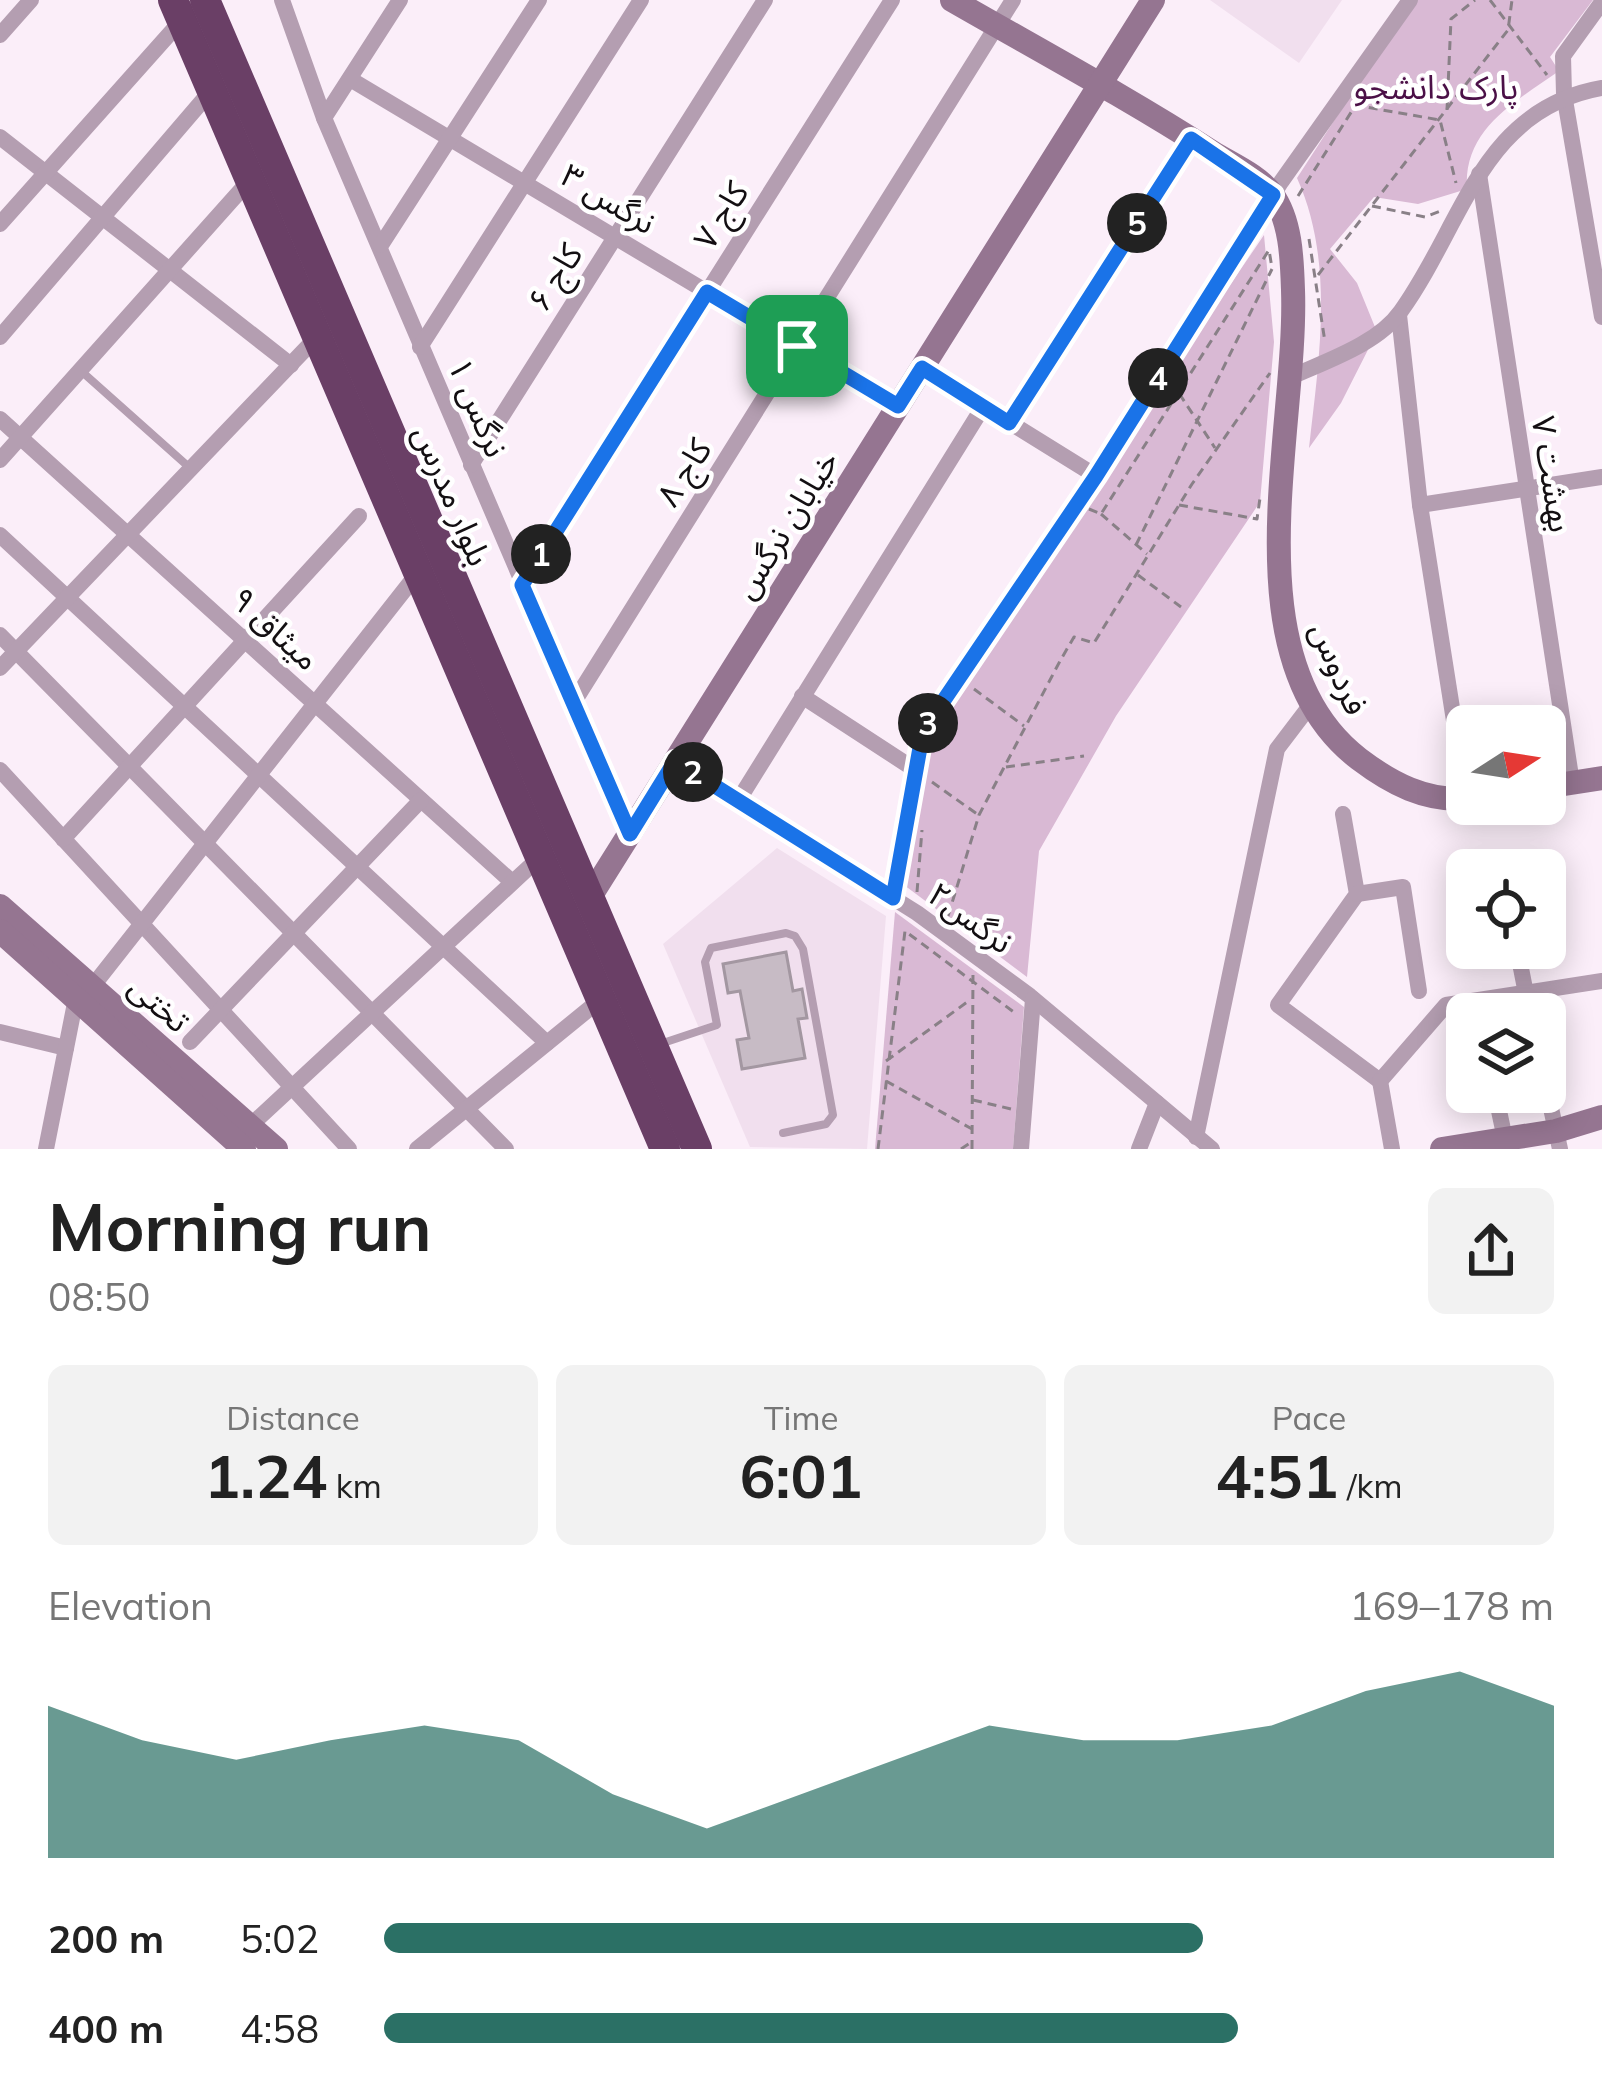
<!DOCTYPE html>
<meta charset="utf-8">
<style>
body{margin:0;font-family:Mulish,"Noto Sans Arabic",sans-serif;background:#f2f2f2;color:#222;height:100vh;display:flex;flex-direction:column;font-size:45px;white-space:nowrap}
*{box-sizing:border-box;margin:0}
p{font-size:39px;color:#767676}
.icon{flex:none;width:66px;height:66px;fill:none;stroke:currentColor;stroke-width:2;stroke-linecap:round;stroke-linejoin:round}
.map{position:relative;height:1149px;overflow:hidden}
.side{display:flex;flex-direction:column;background:#fff;flex:1}
.side>*{flex:none}
.needle{width:78px;rotate:78deg}
.fabs{position:absolute;left:1446px;top:705px;display:grid;gap:24px}
.fabs a{display:grid;place-items:center;width:120px;height:120px;border-radius:18px;background:#fff;box-shadow:0 6px 30px #0003;font-size:60px}
.pin{position:absolute;display:grid;place-items:center;width:102px;height:102px;color:#fff;margin:-51px;border-radius:24px;box-shadow:0 6px 18px #0006}
.km{position:absolute;width:60px;height:60px;margin:-30px;border-radius:50%;background:#222;color:#fff;font-size:33px;line-height:60px;text-align:center}
.round{display:grid;place-items:center;flex:none;width:126px;height:126px;border-radius:18px;background:#f2f2f2}
.headline{display:flex;align-items:center;justify-content:space-between;height:204px;padding:0 48px}
h1{font-size:66px;font-weight:700;line-height:90px}
.stats{display:grid;grid-template-columns:repeat(3,1fr);gap:18px;height:204px;padding:12px 48px}
.stats div{display:grid;align-content:center;border-radius:18px;background:#f2f2f2;text-align:center}
.stats b{font-size:60px;font-weight:700}
.stats small{font-size:33px;font-weight:400}
.stats p{font-size:33px}
.chart{height:336px;padding:24px 48px}
.chart p{display:flex;justify-content:space-between}
.chart svg{width:100%;height:216px;margin-top:12px;fill:#2b7065;opacity:.7}
ul{padding:0 48px;list-style:none;font-size:39px}
li{display:grid;grid-template-columns:192px 144px 1fr;align-items:center;height:90px}
li i{height:30px;border-radius:15px;background:#2b7065}
.map>svg:first-child{display:block}
.built{fill:#f1dfee}
.green{fill:#d9b9d4}
.building{fill:#c7bbc5;stroke:#a397a1;stroke-width:3}
.lines{fill:none;stroke-linecap:round;stroke-linejoin:round}
.path{stroke:#898087;stroke-width:3;stroke-dasharray:9 6;stroke-linecap:butt}
.lane{stroke:#b49eb1;stroke-width:8}
.street{stroke:#b49eb1;stroke-width:16}
.secondary{stroke:#957591;stroke-width:24}
.highway{stroke:#6a3f66;stroke-width:30}
.route-casing{stroke:#fff;stroke-width:24}
.route{stroke:#1a73e8;stroke-width:15}
.labels{text-anchor:middle;dominant-baseline:central;stroke-width:9;stroke-linejoin:round;paint-order:stroke}
.park-label{font-size:33px;fill:#4b1047;stroke:#fff}
.street-label{font-size:33px;fill:#130f12;stroke:#fff}
</style>
<div class="map">
<svg width="1602" height="1149" viewBox="0 0 1602 1149">
<rect width="100%" height="100%" fill="#fbeef9"/>
<g class="built">
<path d="M1210 0H1342L1299 63Z"/>
<path d="M777 848 886 916 867 1149 750 1147 663 944Z"/>
</g>
<g class="green">
<path d="M1412 0H1593L1550 57 1559 71C1515 102 1463 129 1467 189L1418 204 1374 197 1330 249 1357 283 1377 332 1341 403 1309 448C1319 359 1335 262 1297 178Z"/>
<path d="M1264 235 1274 342 1260 502 1116 716 1039 851 1027 977 900 882 925 733Z"/>
<path d="M895 912 1024 1007 1013 1149H875Z"/>
</g>
<path class="building" d="M786 952 793 991 802 989 807 1018 798 1019 805 1058 742 1069 737 1040 749 1038 740 991 728 993 723 964Z"/>
<g class="lines">
<g class="path">
<path d="M1490 0 1547 75"/>
<path d="M1354 105 1440 120 1456 183"/>
<path d="M1447 110 1451 19 1475 0"/>
<path d="M1298 196 1357 103"/>
<path d="M1372 206 1425 217 1443 210"/>
<path d="M1309 239 1325 342"/>
<path d="M1318 275 1508 30 1512 0"/>
<path d="M1171 381 1215 448"/>
<path d="M1179 505 1257 519 1260 498"/>
<path d="M1089 509 1101 514 1269 250 1272 268"/>
<path d="M1101 514 1147 554"/>
<path d="M1136 545 1272 269"/>
<path d="M1138 575 1181 607"/>
<path d="M974 689 1024 726"/>
<path d="M1006 767 1084 756"/>
<path d="M932 782 977 814"/>
<path d="M917 892 922 830"/>
<path d="M948 916 979 815 1060 661 1074 637 1094 643 1192 484 1270 373"/>
<path d="M886 1061 970 1000"/>
<path d="M886 1081 972 1129"/>
<path d="M973 1100 1011 1109"/>
<path d="M878 1149 905 931 1015 1013"/>
<path d="M961 1149 970 1143"/>
<path d="M972 1149 973 971"/>
</g>
<g class="lane">
<path d="M80 370 190 468"/>
<path d="M663 1043 717 1025 705 962 711 948 786 933 795 936 803 949 833 1115 826 1124 783 1133"/>
</g>
<g class="street">
<path d="M282 0 324 118 630 834"/>
<path d="M1602 2 1563 56 1564 94 1602 317"/>
<path d="M0 35 31 0"/>
<path d="M350 79 898 406"/>
<path d="M324 118 400 0"/>
<path d="M0 137 291 365"/>
<path d="M1479 174 1572 783"/>
<path d="M0 224 181 21"/>
<path d="M381 245 539 0"/>
<path d="M1399 315 1420 505 1455 727"/>
<path d="M0 337 210 92"/>
<path d="M420 347 641 0"/>
<path d="M922 368 1096 476"/>
<path d="M1291 377C1326 361 1378 344 1401 311 1463 225 1481 109 1602 88"/>
<path d="M0 419 512 882"/>
<path d="M1009 423 1191 139"/>
<path d="M0 460 249 181"/>
<path d="M471 465 765 0"/>
<path d="M1420 505 1602 477"/>
<path d="M0 535 547 1043"/>
<path d="M522 585 892 0"/>
<path d="M0 635 506 1149"/>
<path d="M0 668 316 338"/>
<path d="M802 696 917 771"/>
<path d="M572 705 1013 0"/>
<path d="M675 761 917 913 1030 996 1212 1149"/>
<path d="M0 770 349 1149"/>
<path d="M738 801 983 407"/>
<path d="M1343 814 1357 894 1278 1005 1380 1081"/>
<path d="M63 839 359 516"/>
<path d="M1357 894 1403 887 1419 991"/>
<path d="M893 898 923 731 1096 476 1281 182 1410 0"/>
<path d="M1517 948 1530 1014"/>
<path d="M92 987 417 574"/>
<path d="M0 1032 66 1048"/>
<path d="M190 1042 421 800"/>
<path d="M1380 1081 1446 1005 1602 981"/>
<path d="M1380 1081 1392 1149"/>
<path d="M1545 1081 1560 1149"/>
<path d="M1495 1092 1505 1139"/>
<path d="M250 1126 539 858"/>
<path d="M1196 1137 1277 749 1312 703"/>
<path d="M46 1149 76 998"/>
<path d="M417 1149 600 1000"/>
<path d="M1021 1149 1033 999"/>
<path d="M1139 1149 1157 1103"/>
</g>
<g class="secondary">
<path d="M952 0C1039 50 1128 98 1212 152 1231 164 1258 175 1272 194 1291 220 1292 259 1293 290 1298 429 1228 659 1359 759 1392 784 1425 801 1467 799"/>
<path d="M1545 787 1602 778"/>
<path d="M588 900 1153 0"/>
<path d="M0 906 276 1149"/>
<path d="M0 931 244 1149"/>
<path d="M1442 1149 1556 1131 1602 1117"/>
</g>
<g class="highway">
<path d="M173 0 665 1149"/>
<path d="M205 0 697 1149"/>
</g>
</g>
<g class="lines">
<defs>
<path id="route" d="M1191 139 1273 195 1096 476 923 731 893 898 675 761 630 834 522 585 707 292 898 406 922 368 1009 423Z"/>
</defs>
<use href="#route" class="route-casing"/>
<use href="#route" class="route"/>
</g>
<g class="labels">
<g class="park-label">
<text x="1436" y="86">پارک دانشجو</text>
</g>
<g class="street-label">
<text transform="translate(609 198) rotate(31)">نرگس ۳</text>
<text transform="translate(720 215) rotate(-58)">کاج ۷</text>
<text transform="translate(554 277) rotate(-58)">کاج ۶</text>
<text transform="translate(479 407) rotate(67)">نرگس ۱</text>
<text transform="translate(683 472) rotate(-58)">کاج ۸</text>
<text transform="translate(1553 474) rotate(81)">بهشت ۷</text>
<text transform="translate(453 495) rotate(67)">بلوار مدرس</text>
<text transform="translate(785 524) rotate(-58)">خیابان نرگس</text>
<text transform="translate(276 628) rotate(42)">میثاق ۹</text>
<text transform="translate(1340 668) rotate(67)">فردوس</text>
<text transform="translate(971 917) rotate(36)">نرگس۲</text>
<text transform="translate(160 1003) rotate(41)">تختی</text>
</g>
</g>
</svg>
<div class="fabs">
<a><svg class="needle" viewBox="-14 -14 28 28"><path d="M0-13l5 13h-10z" fill="#e53935"/><path d="M0 13l5-13h-10z" fill="#767676"/></svg></a>
<a><svg class="icon" aria-label="locate" viewBox="0 0 24 24"><circle cx="12" cy="12" r="6"/><path d="M12 2v4M12 18v4M2 12h4M18 12h4"/></svg></a>
<a><svg class="icon" aria-label="layers" viewBox="0 0 24 24"><path d="M12 4l9 5-9 5-9-5zM3 14l9 5 9-5"/></svg></a>
</div>
<div class="pin" style="left:797px;top:346px;background:#1e9e55"><svg class="icon" aria-label="arrive" viewBox="0 0 24 24"><path d="M6 21V4h12l-3 4 3 4H6"/></svg></div>
<b class="km" style="left:541px;top:554px">1</b>
<b class="km" style="left:693px;top:772px">2</b>
<b class="km" style="left:928px;top:723px">3</b>
<b class="km" style="left:1158px;top:378px">4</b>
<b class="km" style="left:1137px;top:223px">5</b>
</div>
<section class="side">
<div class="headline"><div><h1>Morning run</h1><p>08:50</p></div><a class="round"><svg class="icon" aria-label="share" viewBox="0 0 24 24"><path d="M12 15V3M7 8l5-5 5 5M5 13v7h14v-7"/></svg></a></div>
<div class="stats">
<div><p>Distance</p><b>1.24<small> km</small></b></div>
<div><p>Time</p><b>6:01</b></div>
<div><p>Pace</p><b>4:51<small> /km</small></b></div>
</div>
<div class="chart"><p><span>Elevation</span>169–178 m</p>
<svg viewBox="0 0 160 44" preserveAspectRatio="none"><path d="M0 44V13L10 20L20 24L30 20L40 17L50 20L60 31L70 38L80 31L90 24L100 17L110 20L120 20L130 17L140 10L150 6L160 13V44z"/></svg>
</div>
<ul>
<li><b>200 m</b>5:02<i style="width:70%"></i></li>
<li><b>400 m</b>4:58<i style="width:73%"></i></li>
</ul>
</section>
